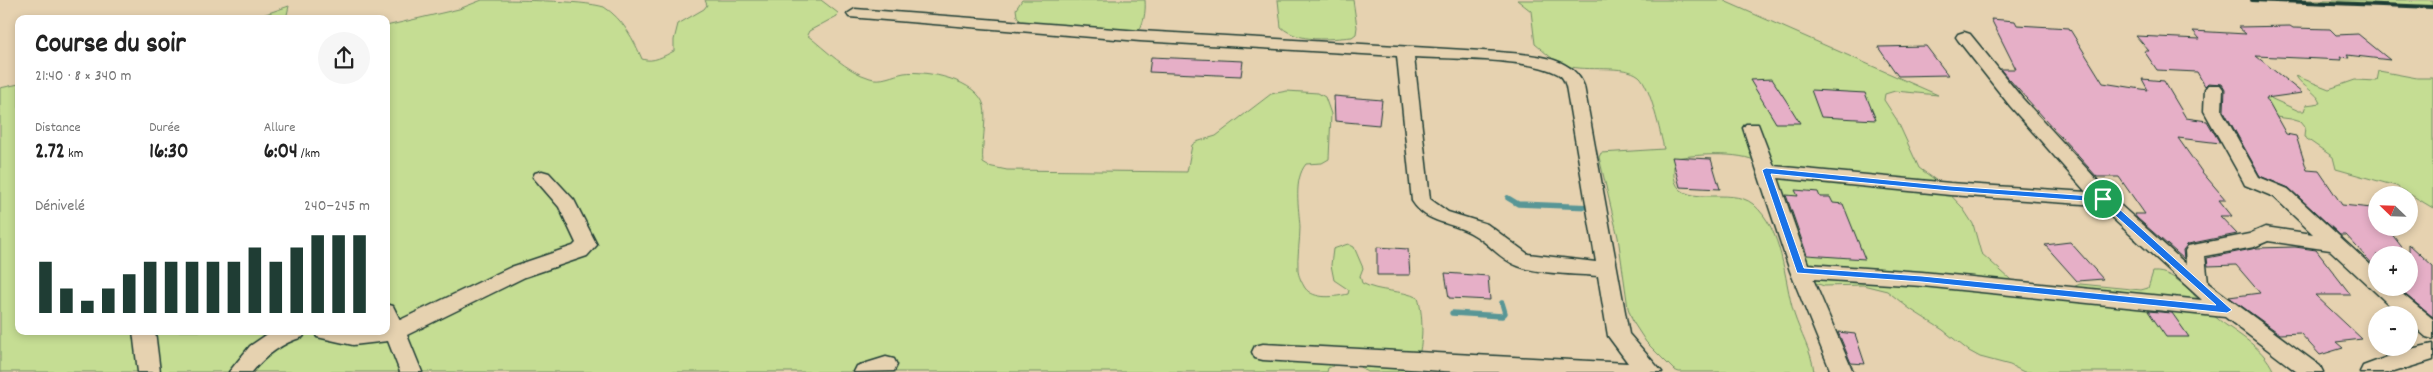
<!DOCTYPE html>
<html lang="fr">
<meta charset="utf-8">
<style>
body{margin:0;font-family:Dekko,sans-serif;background:#f6f6f6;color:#222;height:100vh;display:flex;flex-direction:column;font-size:19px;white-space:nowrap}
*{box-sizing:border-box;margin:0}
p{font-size:16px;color:#767676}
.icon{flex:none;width:28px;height:28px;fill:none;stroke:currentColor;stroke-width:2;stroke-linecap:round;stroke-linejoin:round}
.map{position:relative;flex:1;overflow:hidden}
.details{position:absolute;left:15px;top:15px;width:375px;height:320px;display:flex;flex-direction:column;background:#fff;border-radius:10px;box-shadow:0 2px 8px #0003}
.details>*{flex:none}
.needle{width:32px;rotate:293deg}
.tools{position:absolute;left:2368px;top:186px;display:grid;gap:10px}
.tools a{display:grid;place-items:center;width:50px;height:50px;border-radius:50%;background:#fff;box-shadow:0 2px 8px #0003;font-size:25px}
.pin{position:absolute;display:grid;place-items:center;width:42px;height:42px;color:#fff;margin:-21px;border:2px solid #fff;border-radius:50%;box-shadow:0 1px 5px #0007}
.round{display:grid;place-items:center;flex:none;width:52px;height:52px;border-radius:26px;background:#f6f6f6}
.overview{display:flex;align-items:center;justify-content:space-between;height:85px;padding:0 20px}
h1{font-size:28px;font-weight:800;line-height:38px}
.figures{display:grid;grid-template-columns:repeat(3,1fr);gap:8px;height:85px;padding:5px 20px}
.figures div{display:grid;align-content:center}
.figures b{font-size:21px;font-weight:800}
.figures small{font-size:14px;font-weight:400}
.figures p{font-size:14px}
.chart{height:140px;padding:10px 20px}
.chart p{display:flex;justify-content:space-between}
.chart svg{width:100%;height:90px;margin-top:5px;stroke:#1f3d34;stroke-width:6}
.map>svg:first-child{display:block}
.green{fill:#c5dd93;stroke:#728d64}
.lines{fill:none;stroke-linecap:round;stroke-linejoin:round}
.stream{stroke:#599696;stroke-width:5.5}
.building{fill:#e6afc7;stroke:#1f3d34}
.street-casing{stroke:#1f3d34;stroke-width:3}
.street{fill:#e6d2b0;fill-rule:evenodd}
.rail{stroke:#1f3d34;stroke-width:4}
.route{fill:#1a73e8;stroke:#fff;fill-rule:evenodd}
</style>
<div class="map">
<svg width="2433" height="372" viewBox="0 0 2433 372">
<rect width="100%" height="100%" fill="#e6d2b0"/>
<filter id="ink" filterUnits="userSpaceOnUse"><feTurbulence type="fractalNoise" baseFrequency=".02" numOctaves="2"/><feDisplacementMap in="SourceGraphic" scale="10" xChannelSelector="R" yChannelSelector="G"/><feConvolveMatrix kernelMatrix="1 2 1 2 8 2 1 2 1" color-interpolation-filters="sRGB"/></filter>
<g filter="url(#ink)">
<g class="green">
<path d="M482 0C512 0 581 0 604 7 623 19 634 40 642 59 653 63 664 56 674 51V40L678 24 704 9 707 5 705 0H821L838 13 837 16 809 31 807 35C826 50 846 71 870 78 881 82 893 75 904 73 926 70 978 80 984 106 987 120 981 147 983 163L988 166 1007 170 1187 172 1192 145 1196 142 1216 136 1271 94 1287 91 1318 93 1325 97 1331 114 1329 159 1322 163 1306 164C1293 180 1299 208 1300 227 1300 241 1297 256 1298 270 1298 275 1302 283 1305 288 1314 300 1335 297 1348 294L1349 290 1334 280 1331 265 1333 249 1348 244 1354 247 1363 268 1360 276 1362 283C1380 293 1401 289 1418 298 1424 316 1424 356 1412 372H1368L1357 365 1338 364 1328 368 1327 372H0V88L19 84V331H386V26L459 9Z"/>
<path d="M1022 0H1145C1146 12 1144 25 1136 35L1022 23 1017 16 1016 9Z"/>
<path d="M1278 0H1353L1357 27 1356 34 1352 37C1329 39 1299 43 1281 27Z"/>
<path d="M1517 0H1722L1938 95 1895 91 1885 94 1884 100 1897 120 1919 168 1937 181 1962 207 1973 224 1981 253 2020 288 2064 291 2080 284 2141 290 2148 288 2153 272C2177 270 2196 299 2212 314 2233 333 2262 344 2274 372H2024L2010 365 1980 357 1969 351 1943 330 1910 309 1887 291 1863 285 1824 286 1810 281 1762 187V165C1748 151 1697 154 1677 158 1673 165 1674 168 1674 176 1678 211 1730 185 1753 204 1784 231 1783 277 1794 314 1800 333 1812 352 1814 372H1679L1674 370 1646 342 1633 322 1628 308 1618 237 1599 157 1601 153 1664 149C1661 135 1650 85 1639 76 1624 64 1587 72 1567 66 1554 62 1545 52 1535 44L1531 11Z"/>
<path d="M2252 0H2433V7Z"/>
<path d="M289 6 286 19H251Z"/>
<path d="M2379 71 2417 78H2433V208L2396 186 2336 169 2333 157 2304 137 2305 127 2301 122 2291 119 2261 115 2259 93 2299 111H2304L2306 105 2321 103C2317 92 2302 87 2296 76L2329 89 2355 80 2377 81Z"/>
</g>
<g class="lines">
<g class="stream">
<path d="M1508 198 1518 204 1592 207"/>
<path d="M1452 313 1502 316 1505 313 1502 303"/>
</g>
</g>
<g class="building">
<path d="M1991 19 2015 21 2017 25 2069 28 2103 83 2148 90 2142 79 2164 81 2186 118 2207 121 2220 143 2178 138 2202 172 2226 200H2219L2232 216H2220L2237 234 2188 244 2183 250 2184 259 2137 218 2134 214H2145L2119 177H2097L2000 69H2016Z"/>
<path d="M2290 26 2293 28 2330 29 2336 35 2358 34 2390 60 2347 55 2349 58 2340 57 2342 60 2256 56 2302 93 2266 98 2286 134 2296 136 2307 170 2319 171 2342 205 2372 208 2376 213V228H2387L2408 255H2376V268L2346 235H2340L2289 188 2260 176 2224 111 2225 89 2222 84 2208 83 2205 86 2197 72 2157 70 2144 51H2149L2136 36 2200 39 2193 31 2246 34 2238 27Z"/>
<path d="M1926 46 1948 75 1898 76 1878 47Z"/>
<path d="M1151 57 1243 61 1241 76 1149 72Z"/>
<path d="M1772 79 1787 102 1800 123H1776L1750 80Z"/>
<path d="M1811 90 1865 93 1876 120 1821 117Z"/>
<path d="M1334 96 1382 100 1379 125 1335 121Z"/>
<path d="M1672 157 1711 159 1720 189 1680 187Z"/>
<path d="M1795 190 1818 192 1820 197H1830L1833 203 1843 204 1865 259 1807 255 1786 195 1798 196Z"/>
<path d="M2070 242 2103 279 2077 281 2045 245Z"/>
<path d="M2409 244 2433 266V317L2397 288H2409Z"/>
<path d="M1377 247 1408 249 1410 275H1377Z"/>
<path d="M2295 247 2316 250 2351 295H2315L2362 339 2336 342 2343 348 2320 355 2300 333 2280 334 2229 297 2260 293 2236 265 2208 266 2207 258 2257 248Z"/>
<path d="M1445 273 1488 276 1490 300 1449 298Z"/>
<path d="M2148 311 2172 313 2189 337H2166Z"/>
<path d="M1838 332 1855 334 1865 364 1851 363Z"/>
</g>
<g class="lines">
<defs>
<g id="street">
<path d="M855 9 1140 31 1499 52C1528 55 1572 54 1584 86L1629 334 1662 372H1459L1263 360 1255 358 1252 352 1255 346 1263 344 1628 363 1608 336 1598 276C1576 274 1538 274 1518 266 1501 260 1490 244 1474 235 1452 221 1427 225 1412 201L1397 56 1140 41 849 17 847 14ZM1414 57C1448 59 1531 58 1558 74 1563 77 1564 80 1566 86L1596 262 1528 254 1487 224 1448 212 1430 199Z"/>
<path d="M1964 32 1970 34 2022 98 2119 204 2186 264 2185 251 2188 246 2249 234 2265 227 2313 234 2274 197 2245 185 2243 181 2204 111 2205 89 2208 85H2220L2223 89 2222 111 2259 177 2288 189 2376 270V288H2395L2433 319V339L2426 337 2409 322V315H2400L2330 250 2268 241 2254 247 2205 256 2208 283 2320 366 2323 372H2297L2225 317 1922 286 1813 279 1853 372H1831L1790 271 1743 128 1746 124H1758L1774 166 1950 183 2086 192 2010 106 1958 40 1956 37 1958 34ZM1778 178 1950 195 2098 205 2202 300 1922 272 1808 264Z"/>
<path d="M542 171 549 173 574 200 597 245 587 256 525 277 407 335 422 372H400L388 341 353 345 317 337 314 331H386V304L393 306 400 320 511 267 573 246 576 243 559 207 533 177 535 173Z"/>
<path d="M133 331H155L160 372H138Z"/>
<path d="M272 331H306L303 337C282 343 266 355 252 372H229L250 346Z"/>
<path d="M2433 344V360L2394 372H2360L2363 366 2406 350Z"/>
<path d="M886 357 894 359 897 365 894 371 854 372 857 366Z"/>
</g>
</defs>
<use href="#street" class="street-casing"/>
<use href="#street" class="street"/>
<path class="rail" d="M2252 0 2433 7"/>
</g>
</g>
<path class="route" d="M1766 168 1950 186 2106 197 2232 310 2227 313 1922 282 1797 273 1762 170ZM1771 174 1950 191 2100 202 2216 305 1922 276 1804 268Z"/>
</svg>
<div class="tools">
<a><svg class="needle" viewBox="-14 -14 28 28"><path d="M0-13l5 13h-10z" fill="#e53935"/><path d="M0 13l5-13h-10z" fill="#767676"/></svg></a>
<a>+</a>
<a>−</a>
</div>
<div class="pin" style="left:2103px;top:199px;background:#1e9e55"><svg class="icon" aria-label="arrive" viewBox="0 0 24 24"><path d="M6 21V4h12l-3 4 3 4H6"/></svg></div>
<section class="details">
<div class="overview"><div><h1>Course du soir</h1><p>21:40 · 8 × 340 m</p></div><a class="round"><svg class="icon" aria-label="share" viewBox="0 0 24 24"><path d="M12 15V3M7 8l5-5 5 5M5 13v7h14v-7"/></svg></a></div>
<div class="figures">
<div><p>Distance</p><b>2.72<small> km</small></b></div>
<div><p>Durée</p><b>16:30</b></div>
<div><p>Allure</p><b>6:04<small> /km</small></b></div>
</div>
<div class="chart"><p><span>Dénivelé</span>240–245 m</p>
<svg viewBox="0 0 160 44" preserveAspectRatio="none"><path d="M5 44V19M15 44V32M25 44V38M35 44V32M45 44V25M55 44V19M65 44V19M75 44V19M85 44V19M95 44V19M105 44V12M115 44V19M125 44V12M135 44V6M145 44V6M155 44V6"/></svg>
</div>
</section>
</div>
